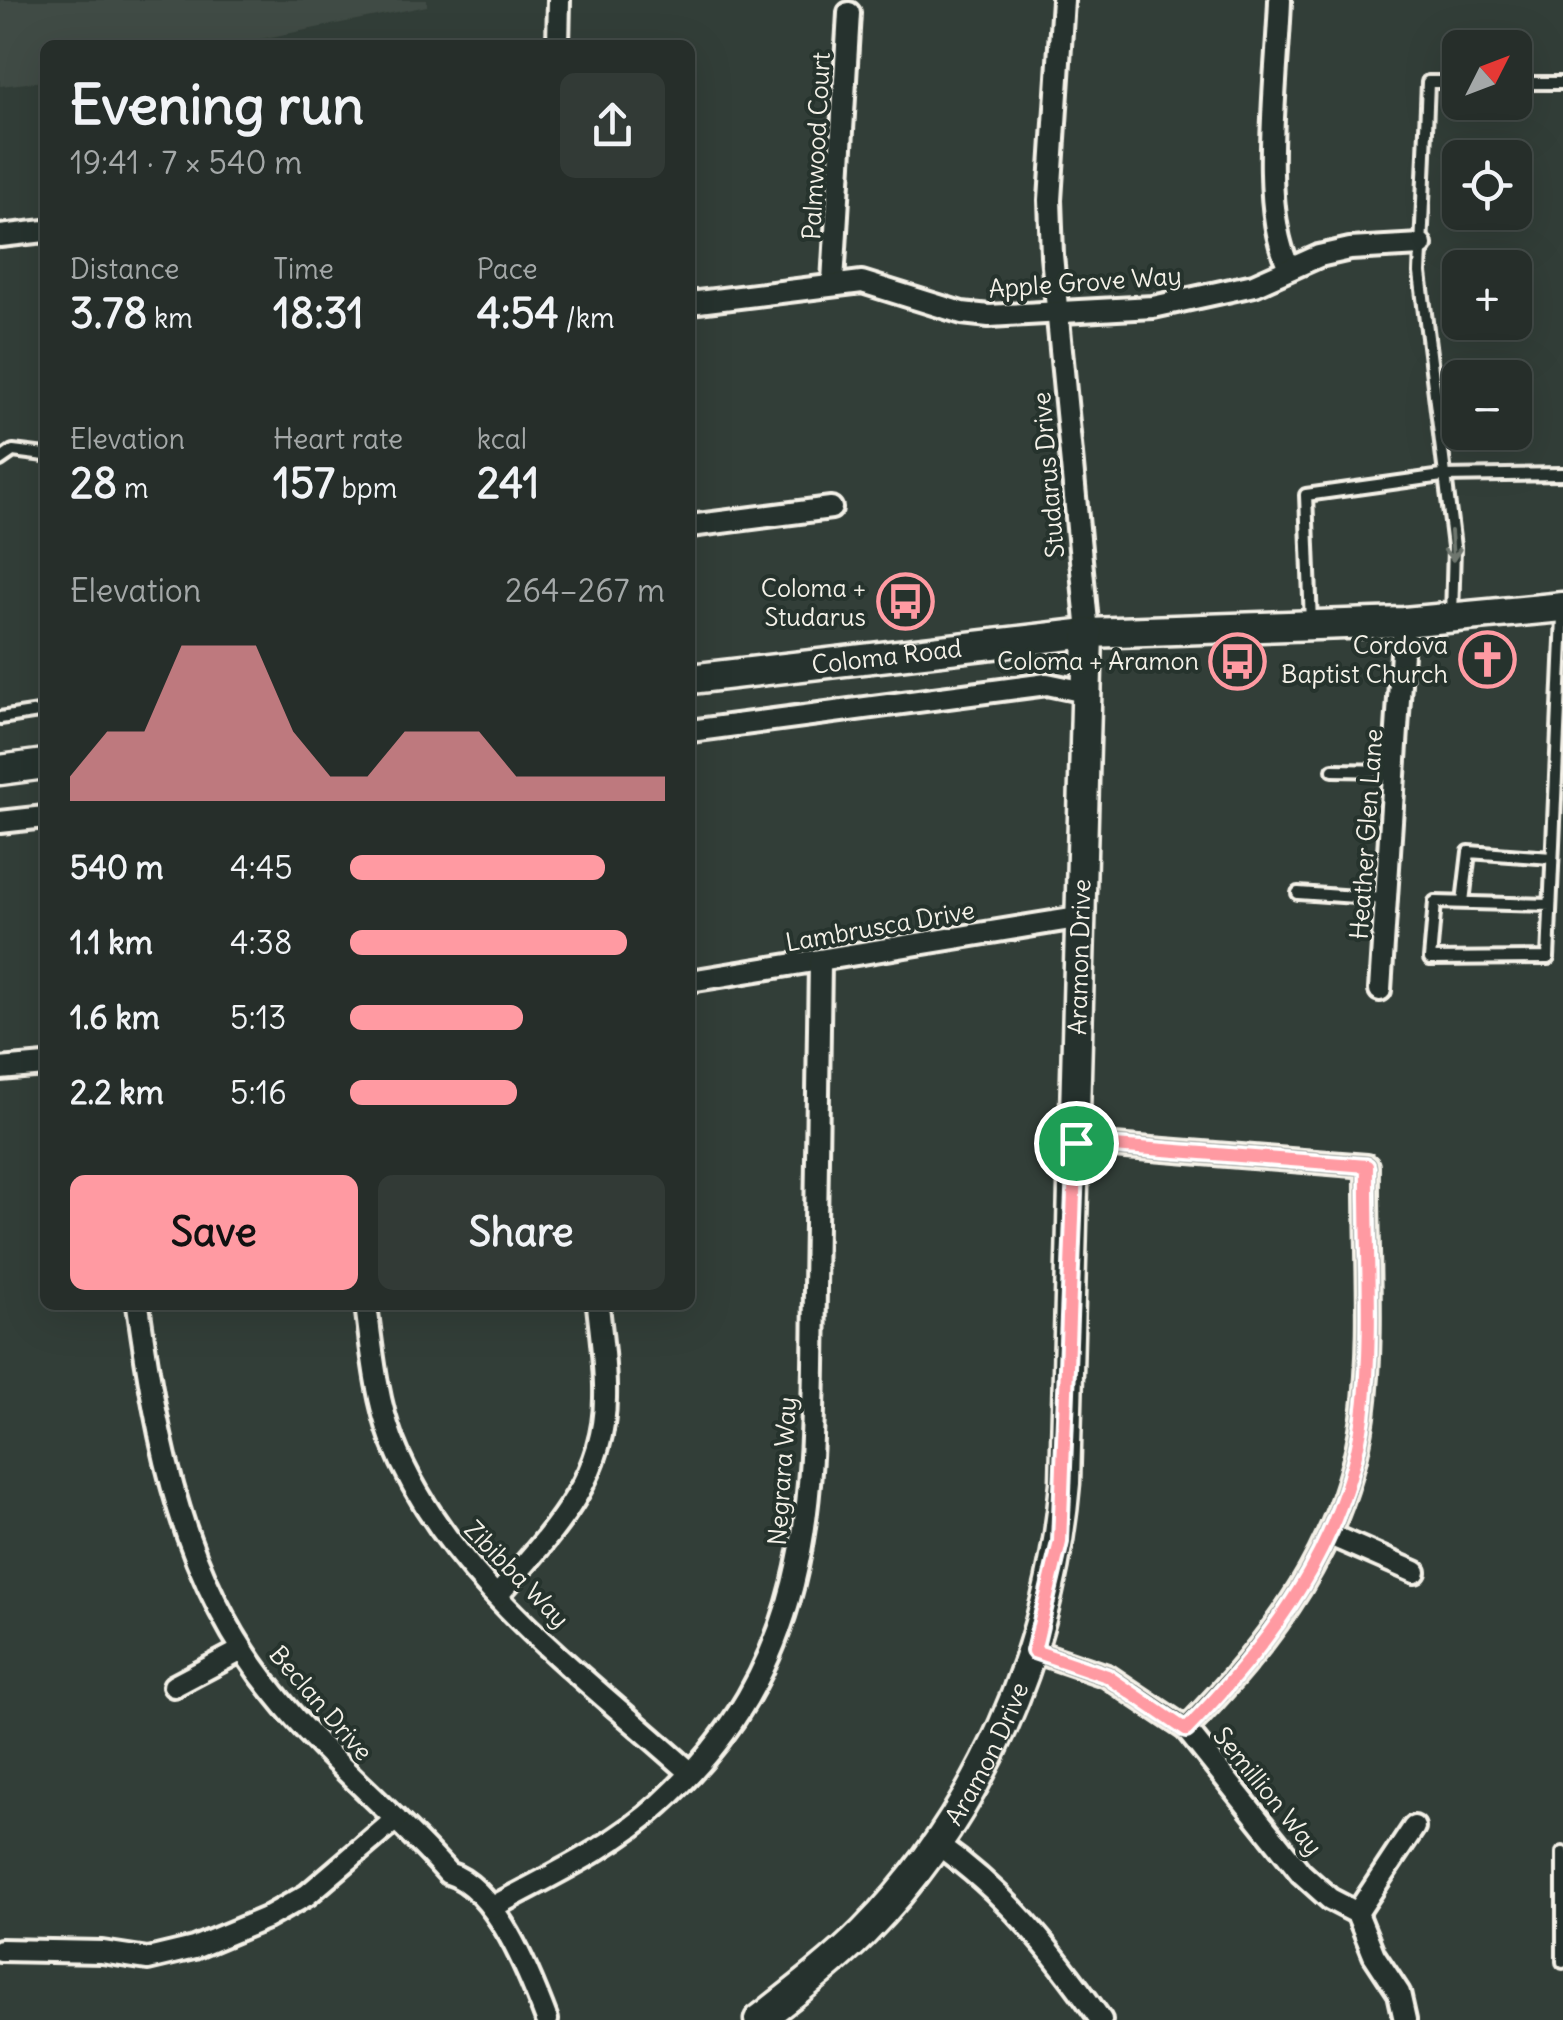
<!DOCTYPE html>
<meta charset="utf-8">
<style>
body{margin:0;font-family:Delius,sans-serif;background:#323a36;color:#f1f3f6;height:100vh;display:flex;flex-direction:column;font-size:38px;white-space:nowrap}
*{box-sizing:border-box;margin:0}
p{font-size:32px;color:#a4a8a8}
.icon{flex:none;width:55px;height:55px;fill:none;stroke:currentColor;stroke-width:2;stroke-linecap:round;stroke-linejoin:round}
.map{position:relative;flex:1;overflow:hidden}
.side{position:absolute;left:40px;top:40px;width:655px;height:1270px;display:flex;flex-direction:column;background:#262e2a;border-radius:15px;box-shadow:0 10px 40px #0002,0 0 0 2px #424a47}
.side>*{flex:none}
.needle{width:65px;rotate:48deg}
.fabs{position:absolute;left:1442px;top:30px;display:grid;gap:20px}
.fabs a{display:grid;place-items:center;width:90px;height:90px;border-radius:15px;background:#262e2a;box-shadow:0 10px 40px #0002,0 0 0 2px #424a47;font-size:50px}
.pin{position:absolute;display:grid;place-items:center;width:85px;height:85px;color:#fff;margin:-42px;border:5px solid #fff;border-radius:50%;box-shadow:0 2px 10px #0007}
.round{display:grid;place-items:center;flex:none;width:105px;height:105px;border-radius:15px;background:#323a36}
.summary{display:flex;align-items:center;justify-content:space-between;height:170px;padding:0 30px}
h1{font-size:55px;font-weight:800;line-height:75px}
.metrics{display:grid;grid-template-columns:repeat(3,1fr);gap:15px;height:170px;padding:10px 30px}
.metrics div{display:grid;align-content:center}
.metrics b{font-size:42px;font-weight:800}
.metrics small{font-size:28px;font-weight:400}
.metrics p{font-size:28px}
.chart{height:280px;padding:20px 30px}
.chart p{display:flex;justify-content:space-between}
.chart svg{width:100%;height:180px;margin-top:10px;fill:#ff9aa2;opacity:.7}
.button{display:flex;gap:20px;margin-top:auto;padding:20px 30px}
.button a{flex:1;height:115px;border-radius:15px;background:#ff9aa2;color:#111;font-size:40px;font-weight:800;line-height:115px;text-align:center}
.button a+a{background:#323a36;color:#f1f3f6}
ul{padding:0 30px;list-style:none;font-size:32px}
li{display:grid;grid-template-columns:160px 120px 1fr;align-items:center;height:75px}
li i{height:25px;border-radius:12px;background:#ff9aa2}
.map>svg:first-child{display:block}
.built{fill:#404b44}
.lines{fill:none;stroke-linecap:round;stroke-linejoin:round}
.lane-casing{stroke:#f4f1e8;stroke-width:18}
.street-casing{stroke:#f4f1e8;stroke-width:28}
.secondary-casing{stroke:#f4f1e8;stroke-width:35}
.lane{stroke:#26332d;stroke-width:10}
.street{stroke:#26332d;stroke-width:20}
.secondary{stroke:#26332d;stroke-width:28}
.oneway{stroke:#6e766e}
.route-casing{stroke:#fff;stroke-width:20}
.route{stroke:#ff9aa2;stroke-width:12}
.labels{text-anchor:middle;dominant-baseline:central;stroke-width:8;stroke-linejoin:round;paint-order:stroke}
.street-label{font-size:25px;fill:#f4f1e8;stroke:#26332d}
.poi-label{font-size:25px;fill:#f4f1e8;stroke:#26332d;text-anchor:end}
</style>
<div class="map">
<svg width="1563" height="2020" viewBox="0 0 1563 2020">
<rect width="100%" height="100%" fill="#323e38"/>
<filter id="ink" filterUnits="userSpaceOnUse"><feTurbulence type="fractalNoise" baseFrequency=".01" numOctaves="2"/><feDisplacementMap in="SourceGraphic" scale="20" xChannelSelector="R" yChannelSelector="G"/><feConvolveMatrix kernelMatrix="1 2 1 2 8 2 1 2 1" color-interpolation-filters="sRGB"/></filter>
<g filter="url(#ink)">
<path class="built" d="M0 0H427V6L231 45H45V81L0 86Z"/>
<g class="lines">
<defs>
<g id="lane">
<path d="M1515 83H1563"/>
<path d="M0 460 13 451 45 455"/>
<path d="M1452 616 1454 547 1420 273 1428 82H1460"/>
<path d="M1311 623 1306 495 1442 476 1563 474"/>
<path d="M0 718 45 711"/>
<path d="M1333 770 1394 771"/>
<path d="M1298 893 1385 899"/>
<path d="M1463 902 1469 852 1552 858"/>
<path d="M1550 905 1435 902 1430 959 1548 958 1563 617"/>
<path d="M1563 1853V1962"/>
</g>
<g id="street">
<path d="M1063 0 1050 200 1052 255 1088 633"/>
<path d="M1280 0C1278 70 1258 208 1289 267"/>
<path d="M558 45 559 0"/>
<path d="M0 236 45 231"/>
<path d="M833 282 849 13"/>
<path d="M690 303 862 282 962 313 989 316 1153 307 1254 285 1319 256 1350 249 1421 245"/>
<path d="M690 526 831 508"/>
<path d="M690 731 1047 684 1085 692"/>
<path d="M0 822 45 817"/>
<path d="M690 981 1077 918"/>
<path d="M1380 990 1404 622"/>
<path d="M0 1069 45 1065"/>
<path d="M1076 1143 1367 1166C1366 1248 1374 1335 1363 1417 1345 1545 1273 1640 1186 1729"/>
<path d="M138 1305C158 1445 182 1580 274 1693 326 1759 393 1811 448 1873 496 1887 530 1975 547 2020"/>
<path d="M366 1305C372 1350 376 1397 392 1440 446 1578 584 1676 691 1773"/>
<path d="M1330 1535 1415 1572"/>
<path d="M497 1596C548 1537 605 1481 605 1398 606 1367 601 1336 598 1305"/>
<path d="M1034 1651 1107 1676 1186 1729 1301 1873 1330 1899 1357 1913 1374 1955 1399 1993 1405 2020"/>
<path d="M174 1686 242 1650"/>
<path d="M937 1844C1006 1892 1053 1952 1101 2020"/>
<path d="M493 1907C549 1876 612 1848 660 1804 822 1657 812 1489 815 1288 817 1180 818 1072 820 963"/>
<path d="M1357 1913 1414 1827"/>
<path d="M0 1950 102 1952 148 1959 194 1948 266 1918 307 1895 396 1819"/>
</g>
<g id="secondary">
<path id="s1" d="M690 679 1088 633 1404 622 1563 607"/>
<path d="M0 770 45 764"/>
<path id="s2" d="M759 2020C795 1992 832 1964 864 1932 982 1812 1051 1649 1065 1483L1088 633"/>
</g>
</defs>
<use href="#lane" class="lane-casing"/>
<use href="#street" class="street-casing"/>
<use href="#secondary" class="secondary-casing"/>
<use href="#lane" class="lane"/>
<use href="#street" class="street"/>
<use href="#secondary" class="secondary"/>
</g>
<defs><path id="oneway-shaft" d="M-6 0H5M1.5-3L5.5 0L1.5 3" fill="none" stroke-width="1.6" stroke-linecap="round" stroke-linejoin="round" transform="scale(2.5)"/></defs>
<use class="oneway" href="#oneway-shaft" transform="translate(1452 546) rotate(86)"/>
</g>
<g class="lines" filter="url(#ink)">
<defs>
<path id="route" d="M1076 1143 1367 1166C1366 1248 1374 1335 1363 1417 1345 1544 1273 1641 1186 1730L1107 1676 1034 1651 1060 1542Z"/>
</defs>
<use href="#route" class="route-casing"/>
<use href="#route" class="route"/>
</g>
<defs>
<symbol id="bus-ring" viewBox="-11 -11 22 22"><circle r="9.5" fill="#26332d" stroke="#ff9aa2" stroke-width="1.5"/><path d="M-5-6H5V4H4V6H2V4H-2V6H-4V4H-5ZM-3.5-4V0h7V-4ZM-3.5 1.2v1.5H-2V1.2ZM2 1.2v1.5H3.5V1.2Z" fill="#ff9aa2"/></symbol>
<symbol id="church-ring" viewBox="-11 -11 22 22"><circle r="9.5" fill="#26332d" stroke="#ff9aa2" stroke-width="1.5"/><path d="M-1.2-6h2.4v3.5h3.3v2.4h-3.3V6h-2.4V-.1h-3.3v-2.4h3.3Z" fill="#ff9aa2"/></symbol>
</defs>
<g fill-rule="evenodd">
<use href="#bus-ring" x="874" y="570" width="63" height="63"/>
<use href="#church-ring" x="1456" y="628" width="63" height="63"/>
<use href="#bus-ring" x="1206" y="630" width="63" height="63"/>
</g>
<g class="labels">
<g class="street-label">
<text transform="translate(816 146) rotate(-87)">Palmwood Court</text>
<text transform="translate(1085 282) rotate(-4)">Apple Grove Way</text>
<text transform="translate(1048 475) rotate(-95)">Studarus Drive</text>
<text stroke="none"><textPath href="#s1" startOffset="198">Coloma Road</textPath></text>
<text transform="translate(1366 834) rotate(-86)">Heather Glen Lane</text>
<text transform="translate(880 926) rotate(-10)">Lambrusca Drive</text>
<text stroke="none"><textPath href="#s2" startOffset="1165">Aramon Drive</textPath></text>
<text transform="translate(782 1471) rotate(-86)">Negrara Way</text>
<text transform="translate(517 1574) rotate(46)">Zibibba Way</text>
<text transform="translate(321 1703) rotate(49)">Beclan Drive</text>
<text stroke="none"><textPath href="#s2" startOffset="355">Aramon Drive</textPath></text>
<text transform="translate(1268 1791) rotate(51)">Semillion Way</text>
</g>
<g class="poi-label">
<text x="866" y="588">Coloma +<tspan x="866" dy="29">Studarus</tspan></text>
<text x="1448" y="645">Cordova<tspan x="1448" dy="29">Baptist Church</tspan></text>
<text x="1199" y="661">Coloma + Aramon</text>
</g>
</g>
</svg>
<div class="fabs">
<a><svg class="needle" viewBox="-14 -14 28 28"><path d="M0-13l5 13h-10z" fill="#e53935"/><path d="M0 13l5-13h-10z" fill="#a4a8a8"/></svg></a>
<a><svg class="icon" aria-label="locate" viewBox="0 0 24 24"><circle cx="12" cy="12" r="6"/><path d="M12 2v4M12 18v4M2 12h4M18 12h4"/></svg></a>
<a>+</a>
<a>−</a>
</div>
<div class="pin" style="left:1076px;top:1143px;background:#1e9e55"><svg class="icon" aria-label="arrive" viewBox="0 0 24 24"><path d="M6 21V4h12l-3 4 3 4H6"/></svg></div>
<section class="side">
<div class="summary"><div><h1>Evening run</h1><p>19:41 · 7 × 540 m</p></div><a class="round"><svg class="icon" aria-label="share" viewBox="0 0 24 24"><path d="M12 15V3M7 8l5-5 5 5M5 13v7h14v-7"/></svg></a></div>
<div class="metrics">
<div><p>Distance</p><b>3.78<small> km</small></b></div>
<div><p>Time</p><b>18:31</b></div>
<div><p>Pace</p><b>4:54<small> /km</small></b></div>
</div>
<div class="metrics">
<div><p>Elevation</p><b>28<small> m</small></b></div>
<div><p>Heart rate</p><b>157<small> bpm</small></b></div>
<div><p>kcal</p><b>241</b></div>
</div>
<div class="chart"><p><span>Elevation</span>264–267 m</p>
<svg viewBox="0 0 160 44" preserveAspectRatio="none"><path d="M0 44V38L10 27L20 27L30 6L40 6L50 6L60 27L70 38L80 38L90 27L100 27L110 27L120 38L130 38L140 38L150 38L160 38V44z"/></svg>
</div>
<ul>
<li><b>540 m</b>4:45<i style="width:81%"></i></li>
<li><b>1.1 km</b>4:38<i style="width:88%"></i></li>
<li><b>1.6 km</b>5:13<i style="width:55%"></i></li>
<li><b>2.2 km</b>5:16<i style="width:53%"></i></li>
</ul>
<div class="button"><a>Save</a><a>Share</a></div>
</section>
</div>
